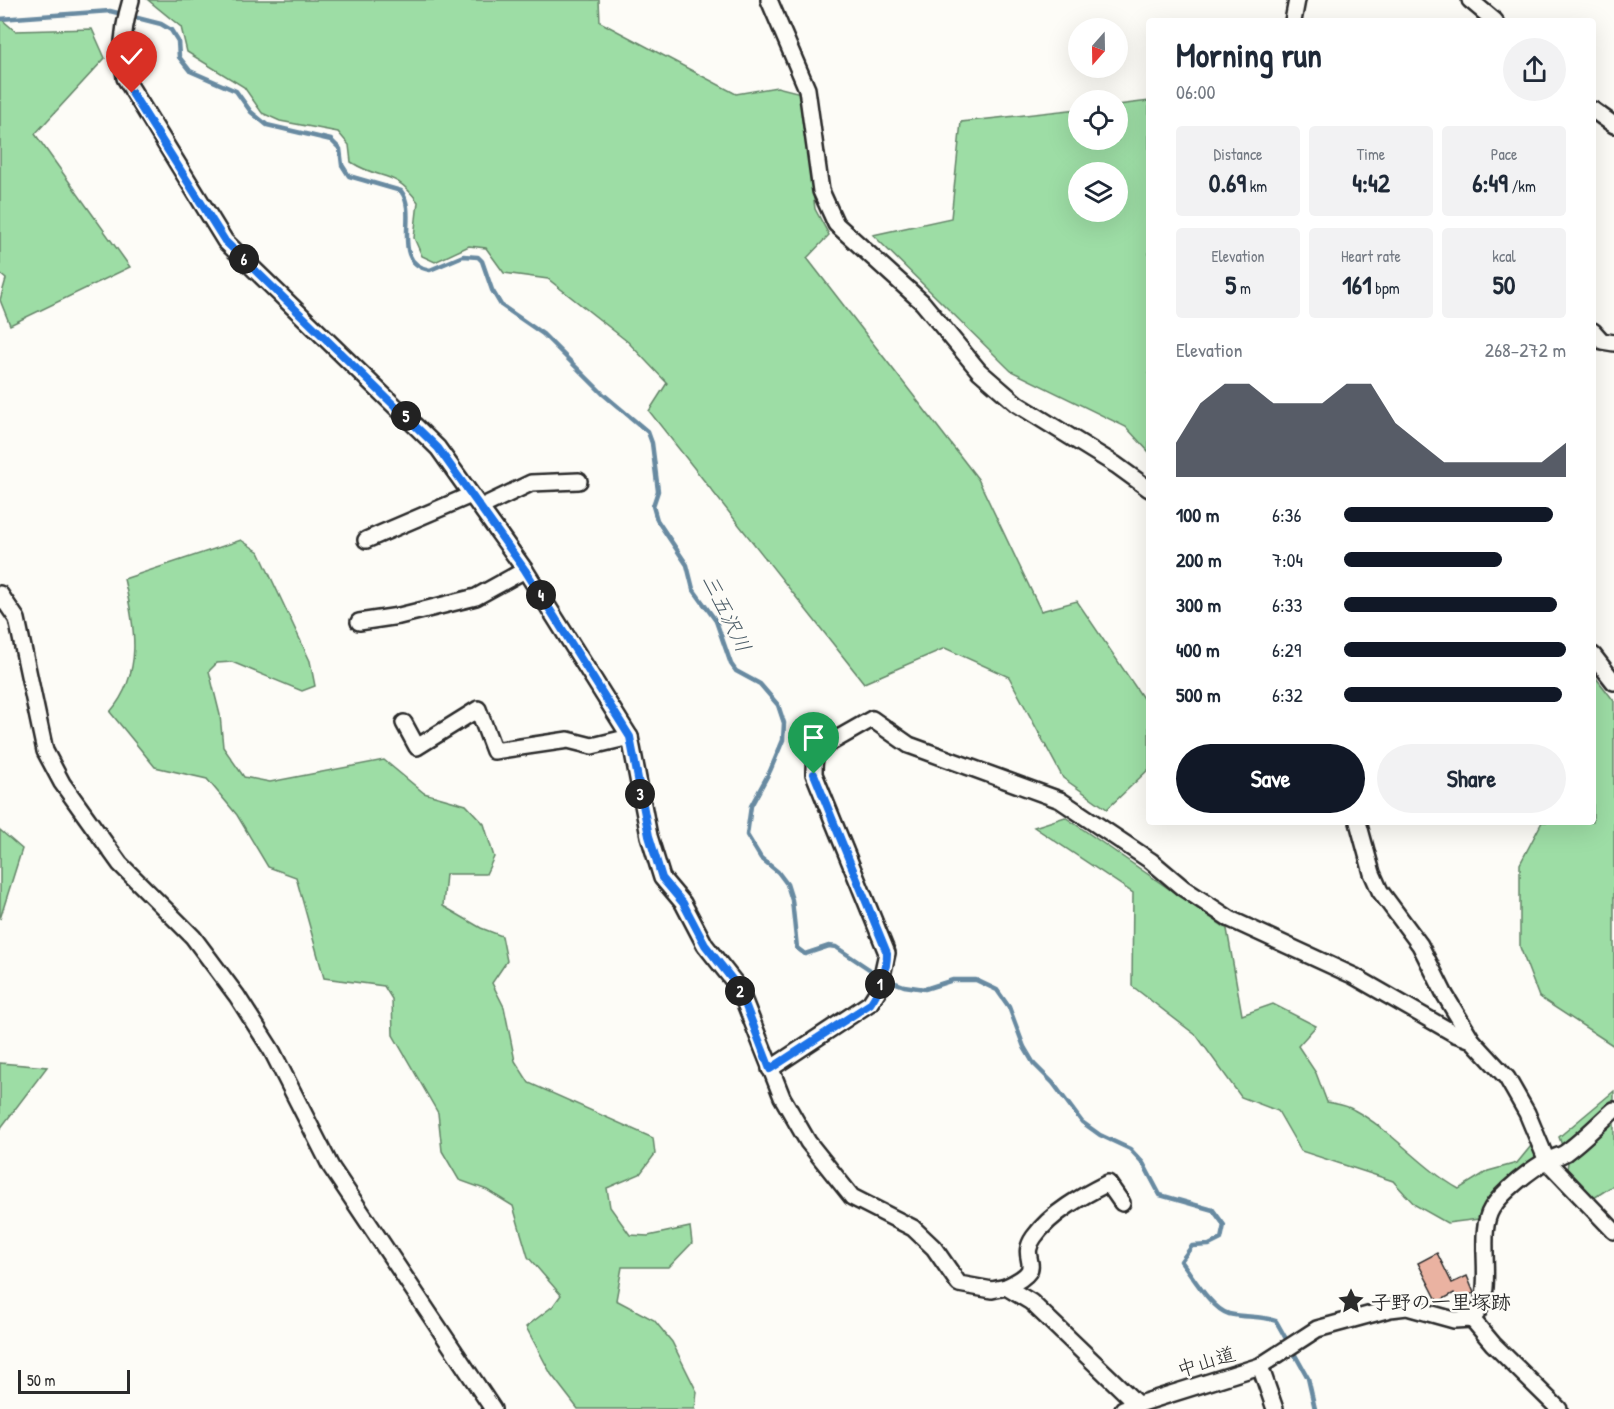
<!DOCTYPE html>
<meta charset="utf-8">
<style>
body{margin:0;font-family:"Patrick Hand","Klee One",sans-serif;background:#f2f2f3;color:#1f2937;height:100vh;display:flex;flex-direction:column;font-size:22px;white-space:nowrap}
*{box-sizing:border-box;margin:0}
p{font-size:20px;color:#747a83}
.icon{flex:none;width:33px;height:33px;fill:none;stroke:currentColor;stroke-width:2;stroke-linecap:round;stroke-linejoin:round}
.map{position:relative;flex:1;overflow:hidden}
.panel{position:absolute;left:1146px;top:18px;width:450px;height:807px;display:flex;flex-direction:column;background:#fff;border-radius:6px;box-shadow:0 6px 24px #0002}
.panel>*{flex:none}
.needle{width:39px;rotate:200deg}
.tools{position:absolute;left:1068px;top:18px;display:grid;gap:12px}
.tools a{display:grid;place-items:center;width:60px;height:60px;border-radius:50%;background:#fff;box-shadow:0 6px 24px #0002;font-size:30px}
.scale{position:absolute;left:18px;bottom:15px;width:112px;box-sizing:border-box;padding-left:6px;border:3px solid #2b2b2b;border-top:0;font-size:16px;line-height:21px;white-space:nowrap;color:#2b2b2b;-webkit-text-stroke:4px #fdfcf7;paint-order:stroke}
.pin{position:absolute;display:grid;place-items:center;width:51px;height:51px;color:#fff;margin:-62px -26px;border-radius:50% 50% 50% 0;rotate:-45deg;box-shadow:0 0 6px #0007}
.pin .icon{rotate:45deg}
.km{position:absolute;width:30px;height:30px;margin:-15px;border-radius:50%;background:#222;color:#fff;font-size:16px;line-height:30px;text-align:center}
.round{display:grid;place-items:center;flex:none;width:63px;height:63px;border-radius:32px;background:#f2f2f3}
.headline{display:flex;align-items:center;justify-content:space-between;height:102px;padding:0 30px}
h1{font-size:33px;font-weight:800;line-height:45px}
.metrics{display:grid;grid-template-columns:repeat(3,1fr);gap:9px;height:102px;padding:6px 30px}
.metrics div{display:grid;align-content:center;border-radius:6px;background:#f2f2f3;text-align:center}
.metrics b{font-size:26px;font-weight:800}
.metrics small{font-size:16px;font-weight:400}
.metrics p{font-size:16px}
.chart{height:168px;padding:12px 30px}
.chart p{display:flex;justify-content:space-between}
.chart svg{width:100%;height:108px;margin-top:6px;fill:#111827;opacity:.7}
.primary-button{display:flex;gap:12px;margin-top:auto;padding:12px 30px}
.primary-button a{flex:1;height:69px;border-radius:36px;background:#111827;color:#fff;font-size:24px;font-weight:800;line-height:69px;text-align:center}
.primary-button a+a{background:#f2f2f3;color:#1f2937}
ul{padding:0 30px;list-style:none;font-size:20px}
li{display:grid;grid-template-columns:96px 72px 1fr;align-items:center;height:45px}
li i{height:15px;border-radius:8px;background:#111827}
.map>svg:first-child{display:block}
.green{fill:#9ddda5;stroke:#648468;stroke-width:1.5;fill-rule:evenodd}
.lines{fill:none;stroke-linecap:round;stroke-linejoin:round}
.stream{stroke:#688aa1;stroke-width:4.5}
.building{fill:#eab2a1;stroke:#2b2b2b;stroke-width:1.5}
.minor-casing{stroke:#2b2b2b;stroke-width:20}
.minor{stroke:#fdfcf7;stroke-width:15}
.route-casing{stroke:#fff;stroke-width:12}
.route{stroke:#1a73e8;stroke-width:8}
.labels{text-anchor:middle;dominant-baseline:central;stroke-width:5;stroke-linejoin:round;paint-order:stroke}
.poi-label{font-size:20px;font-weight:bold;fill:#2b2b2b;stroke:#fdfcf7;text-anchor:start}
.street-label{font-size:20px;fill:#2b2b2b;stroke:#fdfcf7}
.water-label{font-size:21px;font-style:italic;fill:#4a5b66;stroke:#fdfcf7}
</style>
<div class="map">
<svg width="1614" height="1409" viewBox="0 0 1614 1409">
<rect width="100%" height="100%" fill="#fdfcf7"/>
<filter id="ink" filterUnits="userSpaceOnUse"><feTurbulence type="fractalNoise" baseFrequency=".0167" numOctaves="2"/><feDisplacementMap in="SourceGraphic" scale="12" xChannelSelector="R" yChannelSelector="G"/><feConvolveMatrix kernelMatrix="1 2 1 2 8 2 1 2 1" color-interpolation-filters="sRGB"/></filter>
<g filter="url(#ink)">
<g class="green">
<path d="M148 0H599L600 22 736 94 777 87 801 93 815 209 829 235 807 258 978 479 1041 611 1077 601 1149 707V769L1107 809 1063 778 1009 677 945 648 864 683 649 411 667 383 628 342 548 279 504 273 486 248 469 246 435 262 422 256 414 238 418 202C393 168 382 182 351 162L349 145 338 132 280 121 262 113 244 87 187 52 181 27Z"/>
<path d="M0 18 15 31 92 29 105 58 35 134 130 267 10 325 0 300 6 279 0 274Z"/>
<path d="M1149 101V452L1126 427 1011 371 873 235 951 218 961 122 1078 109V140H1118V105ZM1118 172V212H1078V172Z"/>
<path d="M241 540 259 552 310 661 315 686 302 691 232 662 217 663 209 671 220 715 223 747 244 777 270 782 384 760 424 793 466 805 484 824 494 857 486 874H446L443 906 481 928 502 936 507 961 492 983 504 1007 515 1061 529 1083 653 1138 655 1154 640 1174 607 1188 610 1207 630 1235 648 1236 690 1227 692 1243 669 1267H622L616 1300 654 1320 672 1342 697 1392 695 1409H578L551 1374 526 1327 553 1306 561 1295 528 1257 513 1206 487 1190 459 1180 442 1151 438 1113 393 1035 392 999 384 986 324 978 296 877 268 867 237 815 207 779 155 767 110 712C144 673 135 626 124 579Z"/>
<path d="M1593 674 1614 701V1046L1539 997 1520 947V864L1542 822H1593Z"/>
<path d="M1065 817 1227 929 1242 1015 1273 1004 1316 1026 1298 1046 1316 1073 1327 1102C1336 1104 1347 1105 1354 1110 1393 1131 1420 1167 1459 1189L1488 1171 1517 1163 1531 1146 1538 1154 1508 1182 1479 1219 1447 1223 1415 1205 1393 1181 1301 1151 1278 1111 1241 1097 1197 1036 1132 986 1133 893 1034 827Z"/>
<path d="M0 830 22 849 0 919Z"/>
<path d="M0 1063 47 1067 0 1129Z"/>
<path d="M1614 1091V1185L1594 1198 1567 1170 1568 1162 1559 1137Z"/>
</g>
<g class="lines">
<g class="stream">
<path d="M0 19 110 11 161 24 171 30 178 41 179 57 190 71 236 91 251 112 267 125 331 140 340 149 342 165 349 176 401 191C419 214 389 262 430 270L463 256 478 257 482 261 492 290 501 305 543 334 603 394 648 432 652 443 658 491 653 506 657 520 687 565 693 589 716 621 731 664 736 671 760 684 778 705 784 723 783 740 770 771 751 806 747 835 761 858 778 872 787 884 792 900 797 948 805 954 829 946 836 947 878 975"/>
<path d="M885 979 904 986 925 989 953 980H976L997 990 1009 1007 1024 1047 1034 1064 1053 1083 1082 1122 1100 1135 1130 1149 1143 1163 1160 1195 1213 1210 1224 1225 1221 1239 1209 1245 1192 1246 1181 1261C1192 1275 1212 1310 1229 1314 1245 1318 1260 1315 1276 1321L1308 1378 1315 1409"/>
</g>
</g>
<path class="building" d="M1437 1253 1452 1283 1467 1276 1474 1293 1458 1301 1454 1293 1438 1302 1418 1263Z"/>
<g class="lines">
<defs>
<g id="minor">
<path d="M131 0C123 26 120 51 125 78L225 241 438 448 525 570 630 737 649 836 662 878 683 903 705 945 739 988 782 1097 808 1142 852 1197 913 1228 934 1248 959 1284 992 1290 1006 1287 1031 1302 1136 1403"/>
<path d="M769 0 807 89 821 191 836 224 922 302 979 371 1017 404 1116 465 1149 489"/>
<path d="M1470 0 1495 21"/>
<path d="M1293 21 1297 0"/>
<path d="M1593 110 1614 125"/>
<path d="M1593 331 1602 341 1614 343"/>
<path d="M481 507 531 483 579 481"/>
<path d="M366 540 471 495"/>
<path d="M0 594 17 619 45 751 62 783 120 864 193 937 237 996 272 1051 331 1167 493 1409"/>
<path d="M359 622 399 616 476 597 525 570"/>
<path d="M1593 655 1614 682"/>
<path d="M404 723 417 747 478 709 494 751 568 740 592 746 630 737"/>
<path d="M1358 822 1372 873 1380 891 1420 945 1445 995 1472 1040 1507 1078 1527 1113 1547 1161 1614 1231"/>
<path d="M770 1069 870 1003 879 989 887 953 814 774C814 763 814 756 821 748L872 719 909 745 1060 800 1151 861 1183 888 1230 919 1354 976 1455 1034 1472 1040"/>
<path d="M1006 1287C1051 1266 1016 1262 1034 1237 1051 1213 1082 1196 1108 1183L1122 1203"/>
<path d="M1472 1319 1493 1344 1559 1409"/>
<path d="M1260 1366 1275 1409"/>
<path d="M1123 1409 1260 1366 1317 1329 1390 1309 1407 1307 1454 1320 1472 1319C1499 1294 1474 1237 1492 1208 1503 1191 1531 1169 1548 1160 1554 1157 1560 1156 1565 1153 1582 1141 1598 1124 1614 1110"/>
</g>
</defs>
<use href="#minor" class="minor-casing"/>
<use href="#minor" class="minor"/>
</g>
</g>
<g class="lines" filter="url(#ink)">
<defs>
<path id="route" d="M132 93 225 241 438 448 525 570 630 737 649 836 662 878 683 903 705 945 739 988 770 1069 870 1004C880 990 887 971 887 953L814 774"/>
</defs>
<use href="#route" class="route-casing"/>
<use href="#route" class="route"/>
</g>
<defs>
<symbol id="sight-bare" viewBox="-9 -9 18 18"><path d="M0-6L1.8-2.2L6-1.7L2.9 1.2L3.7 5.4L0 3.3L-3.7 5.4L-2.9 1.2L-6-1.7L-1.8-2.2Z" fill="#2b2b2b" stroke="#fdfcf7" stroke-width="2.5" paint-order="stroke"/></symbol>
</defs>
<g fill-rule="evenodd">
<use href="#sight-bare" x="1332" y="1282" width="38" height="38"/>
</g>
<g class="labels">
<g class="poi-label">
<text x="1371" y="1301">子野の一里塚跡</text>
</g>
<g class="street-label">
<text transform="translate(1206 1361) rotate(-17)">中山道</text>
</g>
<g class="water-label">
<text transform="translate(727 613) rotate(64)">三五沢川</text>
</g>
</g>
</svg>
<div class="tools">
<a><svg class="needle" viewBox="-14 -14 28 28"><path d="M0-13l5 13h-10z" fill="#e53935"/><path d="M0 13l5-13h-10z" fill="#747a83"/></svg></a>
<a><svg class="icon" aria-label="locate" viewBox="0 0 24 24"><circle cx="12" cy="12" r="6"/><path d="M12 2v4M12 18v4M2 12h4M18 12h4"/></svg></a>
<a><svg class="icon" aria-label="layers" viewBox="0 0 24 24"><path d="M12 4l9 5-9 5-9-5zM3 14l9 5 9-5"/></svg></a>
</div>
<div class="scale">50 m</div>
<div class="pin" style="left:814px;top:774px;background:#1e9e55"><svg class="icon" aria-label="arrive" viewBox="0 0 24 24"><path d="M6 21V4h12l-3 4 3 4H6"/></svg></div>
<div class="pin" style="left:132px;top:93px;background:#d93025"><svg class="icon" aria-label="check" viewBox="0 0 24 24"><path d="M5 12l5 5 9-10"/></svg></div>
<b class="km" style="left:880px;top:984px">1</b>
<b class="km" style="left:740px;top:991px">2</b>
<b class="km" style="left:640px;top:794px">3</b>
<b class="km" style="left:541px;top:595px">4</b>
<b class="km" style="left:406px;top:416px">5</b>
<b class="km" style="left:244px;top:259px">6</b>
<section class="panel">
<div class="headline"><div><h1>Morning run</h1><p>06:00</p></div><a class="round"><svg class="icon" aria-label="share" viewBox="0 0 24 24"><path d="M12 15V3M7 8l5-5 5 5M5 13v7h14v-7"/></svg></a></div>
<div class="metrics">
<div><p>Distance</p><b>0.69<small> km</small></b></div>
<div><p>Time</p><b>4:42</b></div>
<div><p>Pace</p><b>6:49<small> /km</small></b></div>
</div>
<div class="metrics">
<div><p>Elevation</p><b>5<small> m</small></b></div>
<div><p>Heart rate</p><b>161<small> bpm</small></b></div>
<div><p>kcal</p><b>50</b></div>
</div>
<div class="chart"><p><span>Elevation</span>268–272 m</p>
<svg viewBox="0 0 160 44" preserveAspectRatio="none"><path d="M0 44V30L10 14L20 6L30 6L40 14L50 14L60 14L70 6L80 6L90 22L100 30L110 38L120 38L130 38L140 38L150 38L160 30V44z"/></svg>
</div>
<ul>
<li><b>100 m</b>6:36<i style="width:94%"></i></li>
<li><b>200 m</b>7:04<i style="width:71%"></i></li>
<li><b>300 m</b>6:33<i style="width:96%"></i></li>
<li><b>400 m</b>6:29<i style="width:100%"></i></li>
<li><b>500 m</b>6:32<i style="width:98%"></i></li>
</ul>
<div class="primary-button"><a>Save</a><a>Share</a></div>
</section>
</div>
